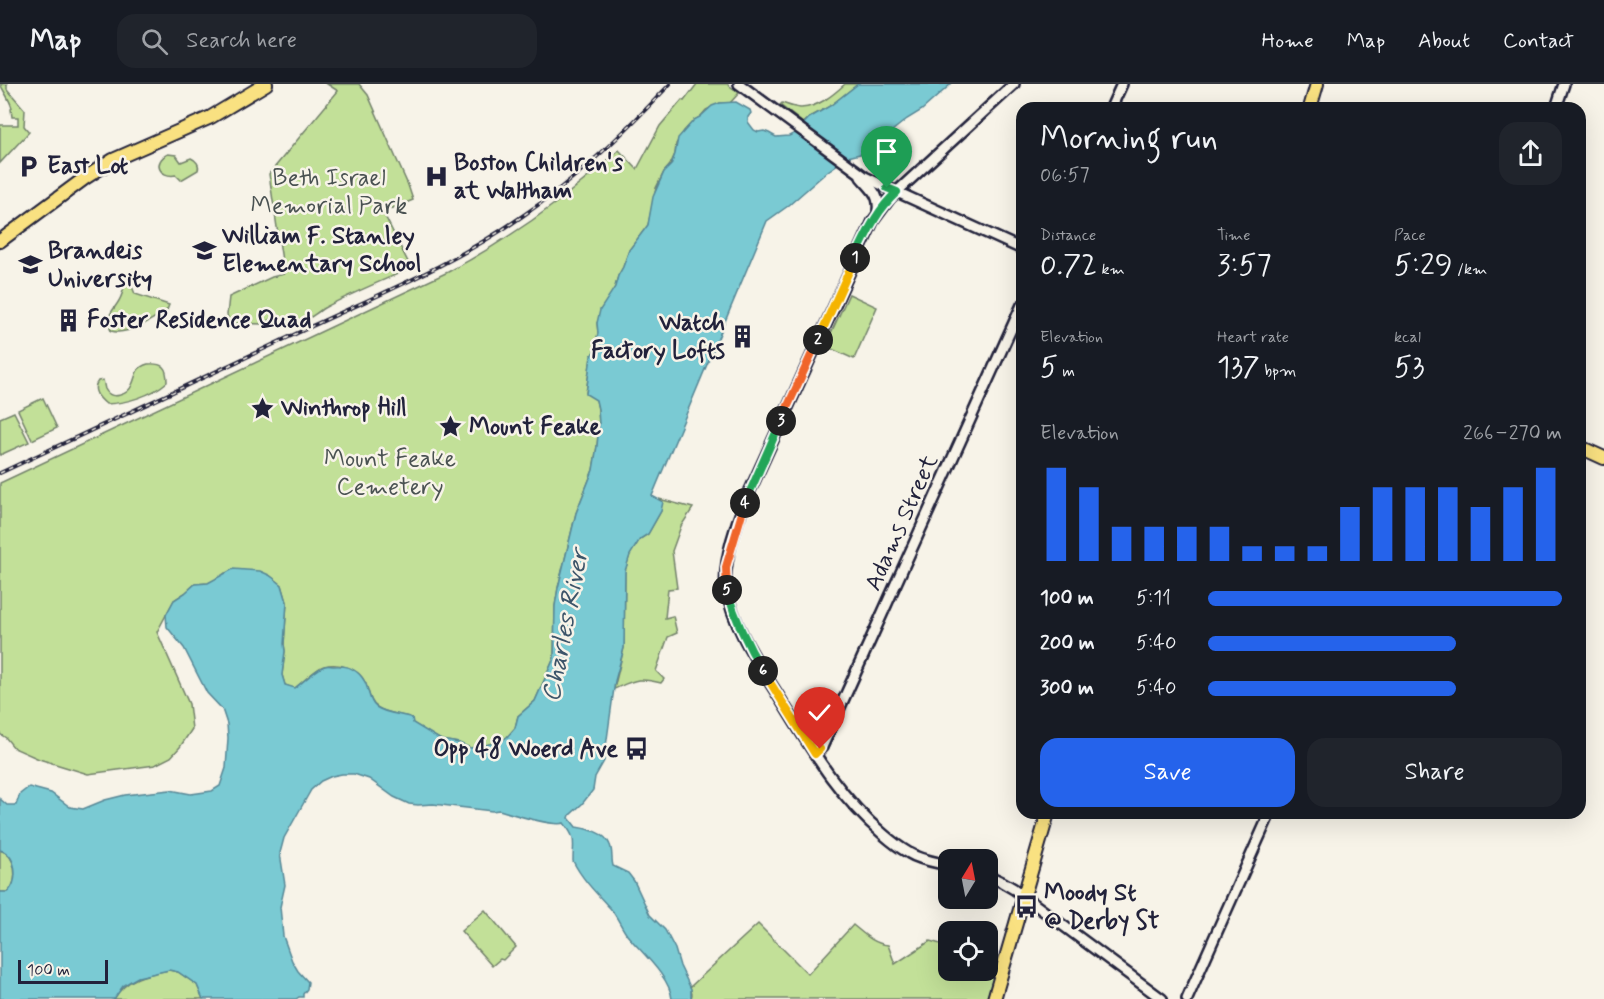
<!DOCTYPE html>
<meta charset="utf-8">
<style>
body{margin:0;font-family:Mynerve,sans-serif;background:#20242c;color:#f1f3f6;height:100vh;display:flex;flex-direction:column;font-size:22px;white-space:nowrap}
*{box-sizing:border-box;margin:0}
p{font-size:20px;color:#9ea1a6}
.icon{flex:none;width:33px;height:33px;fill:none;stroke:currentColor;stroke-width:2;stroke-linecap:round;stroke-linejoin:round}
.map{position:relative;flex:1;overflow:hidden}
.sheet{position:absolute;left:1016px;top:18px;width:570px;height:717px;display:flex;flex-direction:column;background:#171b24;border-radius:18px;box-shadow:0 6px 24px #0002}
.sheet>*{flex:none}
.needle{width:39px;rotate:10deg}
.fabs{position:absolute;left:938px;top:765px;display:grid;gap:12px}
.fabs a{display:grid;place-items:center;width:60px;height:60px;border-radius:12px;background:#171b24;box-shadow:0 6px 24px #0002;font-size:30px}
.scale{position:absolute;left:18px;bottom:15px;width:90px;box-sizing:border-box;padding-left:6px;border:3px solid #22223b;border-top:0;font-size:16px;line-height:21px;white-space:nowrap;color:#22223b;-webkit-text-stroke:4px #f7f3e8;paint-order:stroke}
.pin{position:absolute;display:grid;place-items:center;width:51px;height:51px;color:#fff;margin:-62px -26px;border-radius:50% 50% 50% 0;rotate:-45deg;box-shadow:0 0 6px #0007}
.pin .icon{rotate:45deg}
.km{position:absolute;width:30px;height:30px;margin:-15px;border-radius:50%;background:#222;color:#fff;font-size:16px;line-height:30px;text-align:center}
.round{display:grid;place-items:center;flex:none;width:63px;height:63px;border-radius:18px;background:#20242c}
.summary{display:flex;align-items:center;justify-content:space-between;height:102px;padding:0 24px}
h1{font-size:33px;font-weight:600;line-height:45px}
.metrics{display:grid;grid-template-columns:repeat(3,1fr);gap:9px;height:102px;padding:6px 24px}
.metrics div{display:grid;align-content:center}
.metrics b{font-size:30px;font-weight:600}
.metrics small{font-size:16px;font-weight:400}
.metrics p{font-size:16px}
.chart{height:168px;padding:12px 24px}
.chart p{display:flex;justify-content:space-between}
.chart svg{width:100%;height:108px;margin-top:6px;stroke:#2563eb;stroke-width:6}
.cta{display:flex;gap:12px;margin-top:auto;padding:12px 24px}
.cta a{flex:1;height:69px;border-radius:18px;background:#2563eb;color:#fff;font-size:24px;font-weight:600;line-height:69px;text-align:center}
.cta a+a{background:#20242c;color:#f1f3f6}
ul{padding:0 24px;list-style:none;font-size:20px}
li{display:grid;grid-template-columns:96px 72px 1fr;align-items:center;height:45px}
li i{height:15px;border-radius:8px;background:#2563eb}
header{display:flex;align-items:center;gap:36px;box-sizing:border-box;height:84px;padding:0 30px;background:#171b24;border-bottom:2px solid #363941}
header strong{font-size:28px}
nav{display:flex;gap:33px;margin-inline-start:auto;font-size:21px}
.search{width:420px;height:54px;background:#20242c;display:flex;align-items:center;gap:15px;box-sizing:border-box;padding:0 21px;border-radius:18px;color:#9ea1a6;font-size:22px}
.map>svg:first-child{display:block}
.green{fill:#c2e098;stroke:#72816a;stroke-width:1.5}
.water{fill:#7acad3;stroke:#578796;stroke-width:1.5}
.lines{fill:none;stroke-linecap:round;stroke-linejoin:round}
.minor-casing{stroke:#22223b;stroke-width:14}
.major-casing{stroke:#22223b;stroke-width:16}
.minor{stroke:#f7f3e8;stroke-width:9}
.major{stroke:#f9e181;stroke-width:12}
.rail-casing{stroke:#22223b;stroke-width:4}
.rail{stroke:#f7f3e8;stroke-width:1.5;stroke-dasharray:4.5;stroke-linecap:butt}
.split-1-casing{stroke:#fff;stroke-width:12}
.split-2-casing{stroke:#fff;stroke-width:12}
.split-3-casing{stroke:#fff;stroke-width:12}
.split-4-casing{stroke:#fff;stroke-width:12}
.split-5-casing{stroke:#fff;stroke-width:12}
.split-6-casing{stroke:#fff;stroke-width:12}
.split-7-casing{stroke:#fff;stroke-width:12}
.split-1{stroke:#22a559;stroke-width:8}
.split-2{stroke:#f5b400;stroke-width:8}
.split-3{stroke:#f0652b;stroke-width:8}
.split-4{stroke:#22a559;stroke-width:8}
.split-5{stroke:#f0652b;stroke-width:8}
.split-6{stroke:#22a559;stroke-width:8}
.split-7{stroke:#f5b400;stroke-width:8}
.labels{text-anchor:middle;dominant-baseline:central;stroke-width:5;stroke-linejoin:round;paint-order:stroke}
.poi-label{font-size:24px;font-weight:bold;fill:#22223b;stroke:#f7f3e8;text-anchor:start}
.park-label{font-size:24px;fill:#4a5252;stroke:#f7f3e8}
.street-label{font-size:24px;fill:#22223b;stroke:#f7f3e8}
.water-label{font-size:26px;font-style:italic;fill:#3c5469;stroke:#f7f3e8}
</style>
<header>
<strong>Map</strong>
<div class="search"><svg class="icon" aria-label="search" viewBox="0 0 24 24"><circle cx="10" cy="10" r="6"/><path d="M15 15l6 6"/></svg>Search here</div>
<nav><a>Home</a><a>Map</a><a>About</a><a>Contact</a></nav>
</header>
<div class="map">
<svg width="1604" height="915" viewBox="0 0 1604 915">
<rect width="100%" height="100%" fill="#f7f3e8"/>
<filter id="ink" filterUnits="userSpaceOnUse"><feTurbulence type="fractalNoise" baseFrequency=".0167" numOctaves="2"/><feDisplacementMap in="SourceGraphic" scale="12" xChannelSelector="R" yChannelSelector="G"/><feConvolveMatrix kernelMatrix="1 2 1 2 8 2 1 2 1" color-interpolation-filters="sRGB"/></filter>
<g filter="url(#ink)">
<g class="green">
<path d="M0 0H7V5L25 26 24 42 29 48 0 79V41H18V33H12L11 25 12 24C10 16 4 8 0 0Z"/>
<path d="M327 0H359L368 11 408 101 413 116 383 128 411 184C382 197 352 209 324 224 313 231 304 240 291 243 284 244 283 240 282 235L277 232 263 240 230 239 227 231 229 213 272 193 284 190 269 90 338 7Z"/>
<path d="M697 0H727L739 9 730 19H720L706 26 700 33 694 36 684 47 676 60 675 70 670 81 664 88 656 104 648 141 629 166 623 183 618 192 615 203 597 239 598 249 595 266 591 273 586 309 596 316 598 325 599 340 597 362 593 386 576 429 558 504 555 522 554 574 535 617 518 632 515 644 507 653 501 657 482 662 470 664 458 659 441 656 412 639V634C401 630 387 630 377 623 369 618 369 606 365 598 358 584 339 578 324 582 316 584 302 599 294 605L285 601 282 591 285 567 284 560 287 518 282 501 269 491 225 489 219 494 208 499 195 500 185 509 174 516 157 548 189 620 192 645 180 663 171 673 155 681 88 690 39 675 14 664 6 654 0 650V399L448 188C512 154 566 115 619 66L637 85 660 42 682 16 684 17Z"/>
<path d="M845 0H858L830 22 812 32 803 39 780 21 782 19C788 21 795 24 801 24 819 23 833 11 845 0Z"/>
<path d="M168 70 176 71 181 78 191 74C196 76 200 81 198 86L181 96 176 91C159 94 152 78 168 70Z"/>
<path d="M126 194 129 195 135 210 169 221 167 226C153 235 129 252 111 247 103 229 117 226 122 210 124 206 123 200 124 195Z"/>
<path d="M849 210 877 223 854 275 825 262Z"/>
<path d="M148 280C163 279 167 283 167 298 151 312 127 319 106 320 99 314 91 306 98 297L103 296C104 299 104 302 105 305 111 317 128 311 132 301 137 291 134 284 148 280Z"/>
<path d="M43 314 57 344 32 356 18 326Z"/>
<path d="M14 328 29 358 0 371V334Z"/>
<path d="M659 415 693 424 681 442 672 467 677 504 668 505 665 534 673 532 677 549 668 553 656 587 664 595 661 599C638 593 635 596 614 605L624 564 625 487 630 470 640 455 648 450 661 427V416Z"/>
<path d="M0 766C17 771 18 796 9 808H0Z"/>
<path d="M485 826 516 863 503 876 500 875 492 882 461 847Z"/>
<path d="M758 840 808 890 853 841C864 850 874 860 888 861L895 880 930 857 948 862V886H987V873L998 877 987 915H691L692 910 690 903Z"/>
<path d="M169 886 178 888 197 901 203 915H114C126 894 147 890 169 886Z"/>
</g>
<path class="water" d="M858 0H951L922 26 907 35 868 66 860 70 848 73 828 87 788 122 767 137 652 412 663 418 661 427 648 450 640 455 630 471 625 487 624 564 615 597 604 677 595 693 593 706 582 720 570 731 569 734 576 743C588 745 605 748 610 761 613 768 611 775 613 782L628 789 634 797 650 831 665 846 675 865 680 882 691 905V915H672C670 893 641 868 627 851 621 843 617 832 610 824 596 809 582 795 573 777 573 757 577 756 564 739 553 743 512 730 499 726L492 727 433 720 418 721 409 720 394 713 369 695 354 690H342L332 692 321 697 311 706 307 713 284 754 280 769 285 801 280 823 283 852 292 877 298 887 308 898 307 905 303 910V913H299L296 915H203L197 901 178 888 169 886 138 893 131 897 123 902 114 915H0V808H8C19 796 17 771 0 766V715L7 721H16L20 710 29 703 51 709 70 723 83 725 105 716 125 711 170 706 191 710 212 707 220 702 226 684 228 654 227 640 222 625 207 609 184 564 167 543 166 531 174 516 185 509 195 500 208 499 233 485 260 487 269 491 276 496 282 501 287 518 284 560 285 567 282 591 285 601 295 604C302 599 317 584 325 582 328 581 331 582 334 582 348 581 358 585 365 598 369 606 369 618 376 623 387 630 401 630 412 634L413 639 441 656 459 659 470 664 482 662 501 657 507 653 515 644 518 632 535 617 554 574 555 522 558 504 576 429 593 386 597 362 599 340 598 325 596 316 586 310 591 272 595 266 598 249 597 239 600 226 615 203 618 192 623 183 629 166 648 141 653 113 664 88 671 81 675 70 678 54 694 36 700 33 712 22 720 19 736 18 750 26 751 29 748 33V38L754 46 758 48 764 47 769 49 776 53 789 52 795 49 809 34 830 22Z"/>
<g class="lines">
<defs>
<g id="minor">
<path d="M739 0 865 93 897 108 1022 165"/>
<path d="M1111 24 1122 0"/>
<path d="M1556 24 1564 0"/>
<path d="M861 93C871 105 880 110 878 127"/>
<path d="M815 670 822 663 1022 221"/>
<path d="M948 781C935 778 920 776 909 769 900 764 891 757 883 750 838 712 812 666 781 616 760 582 732 543 726 502 723 478 737 436 747 413L873 137 890 114 1014 0"/>
<path d="M987 791 1002 798 1014 805 1162 915"/>
<path d="M1187 915 1270 729"/>
</g>
<g id="major">
<path d="M1310 24 1317 0"/>
<path d="M0 157 85 94 113 76 211 33 266 0"/>
<path d="M1580 363 1604 374"/>
<path d="M994 915 1048 729"/>
</g>
</defs>
<use href="#minor" class="minor-casing"/>
<use href="#major" class="major-casing"/>
<use href="#minor" class="minor"/>
<use href="#major" class="major"/>
<defs>
<path id="rail" d="M0 389C103 341 205 293 308 244 380 210 456 179 521 133 577 95 624 49 670 0"/>
</defs>
<use href="#rail" class="rail-casing"/>
<use href="#rail" class="rail"/>
</g>
</g>
<g class="lines" filter="url(#ink)">
<defs>
<path id="split-1" d="M855 174C867 149 876 127 897 108L887 104"/>
<path id="split-2" d="M818 256 855 174"/>
<path id="split-3" d="M781 337 818 256"/>
<path id="split-4" d="M745 419 781 337"/>
<path id="split-5" d="M727 506 726 483 745 419"/>
<path id="split-6" d="M727 506C735 535 747 561 763 587"/>
<path id="split-7" d="M763 587 815 670 820 665"/>
</defs>
<use href="#split-1" class="split-1-casing"/>
<use href="#split-2" class="split-2-casing"/>
<use href="#split-3" class="split-3-casing"/>
<use href="#split-4" class="split-4-casing"/>
<use href="#split-5" class="split-5-casing"/>
<use href="#split-6" class="split-6-casing"/>
<use href="#split-7" class="split-7-casing"/>
<use href="#split-1" class="split-1"/>
<use href="#split-2" class="split-2"/>
<use href="#split-3" class="split-3"/>
<use href="#split-4" class="split-4"/>
<use href="#split-5" class="split-5"/>
<use href="#split-6" class="split-6"/>
<use href="#split-7" class="split-7"/>
</g>
<defs>
<symbol id="parking-bare" viewBox="-9 -9 18 18"><path d="M-3.5-5.5H1a3.5 3.5 0 0 1 0 7H-1V5.5H-3.5ZM-1-3.4V-.6H.8a1.4 1.4 0 0 0 0-2.8Z" fill="#22223b" stroke="#f7f3e8" stroke-width="2.5" paint-order="stroke"/></symbol>
<symbol id="hospital-bare" viewBox="-9 -9 18 18"><path d="M-5-5h3v3.5h4V-5h3V5h-3V1.5h-4V5h-3Z" fill="#22223b" stroke="#f7f3e8" stroke-width="2.5" paint-order="stroke"/></symbol>
<symbol id="school-bare" viewBox="-9 -9 18 18"><path d="M0-5L7-2L0 1L-7-2ZM-4 1L0 2.5L4 1V4Q0 6-4 4Z" fill="#22223b" stroke="#f7f3e8" stroke-width="2.5" paint-order="stroke"/></symbol>
<symbol id="university-bare" viewBox="-9 -9 18 18"><path d="M0-5L7-2L0 1L-7-2ZM-4 1L0 2.5L4 1V4Q0 6-4 4Z" fill="#22223b" stroke="#f7f3e8" stroke-width="2.5" paint-order="stroke"/></symbol>
<symbol id="building-bare" viewBox="-9 -9 18 18"><path d="M-4-6H4V6H1V3H-1V6H-4ZM-2.5-4.3h1.7v1.8h-1.7ZM.8-4.3h1.7v1.8H.8ZM-2.5-1h1.7V.8h-1.7ZM.8-1h1.7V.8H.8Z" fill="#22223b" stroke="#f7f3e8" stroke-width="2.5" paint-order="stroke"/></symbol>
<symbol id="sight-bare" viewBox="-9 -9 18 18"><path d="M0-6L1.8-2.2L6-1.7L2.9 1.2L3.7 5.4L0 3.3L-3.7 5.4L-2.9 1.2L-6-1.7L-1.8-2.2Z" fill="#22223b" stroke="#f7f3e8" stroke-width="2.5" paint-order="stroke"/></symbol>
<symbol id="bus-bare" viewBox="-9 -9 18 18"><path d="M-5-6H5V4H4V6H2V4H-2V6H-4V4H-5ZM-3.5-4V0h7V-4ZM-3.5 1.2v1.5H-2V1.2ZM2 1.2v1.5H3.5V1.2Z" fill="#22223b" stroke="#f7f3e8" stroke-width="2.5" paint-order="stroke"/></symbol>
</defs>
<g fill-rule="evenodd">
<use href="#parking-bare" x="12" y="66" width="33" height="33"/>
<use href="#hospital-bare" x="420" y="76" width="33" height="33"/>
<use href="#school-bare" x="188" y="150" width="33" height="33"/>
<use href="#university-bare" x="14" y="164" width="33" height="33"/>
<use href="#building-bare" x="52" y="220" width="33" height="33"/>
<use href="#building-bare" x="726" y="236" width="33" height="33"/>
<use href="#sight-bare" x="246" y="308" width="33" height="33"/>
<use href="#sight-bare" x="434" y="326" width="33" height="33"/>
<use href="#bus-bare" x="620" y="648" width="33" height="33"/>
<use href="#bus-bare" x="1010" y="806" width="33" height="33"/>
</g>
<g class="labels">
<g class="poi-label">
<text x="454" y="79">Boston Children's<tspan x="454" dy="28">at Waltham</tspan></text>
<text x="47" y="82">East Lot</text>
<text x="222" y="152">William F. Stanley<tspan x="222" dy="28">Elementary School</tspan></text>
<text x="48" y="167">Brandeis<tspan x="48" dy="28">University</tspan></text>
<text x="87" y="236">Foster Residence Quad</text>
<text x="725" y="239" text-anchor="end">Watch<tspan x="725" dy="28">Factory Lofts</tspan></text>
<text x="281" y="324">Winthrop Hill</text>
<text x="469" y="343">Mount Feake</text>
<text x="618" y="665" text-anchor="end">Opp 48 Woerd Ave</text>
<text x="1044" y="809">Moody St<tspan x="1044" dy="28">@ Derby St</tspan></text>
</g>
<g class="park-label">
<text x="329" y="94">Beth Israel<tspan x="329" dy="28">Memorial Park</tspan></text>
<text x="390" y="375">Mount Feake<tspan x="390" dy="28">Cemetery</tspan></text>
</g>
<g class="street-label">
<text transform="translate(902 439) rotate(-66)">Adams Street</text>
</g>
<g class="water-label">
<text transform="translate(566 542) rotate(-79)">Charles River</text>
</g>
</g>
</svg>
<div class="fabs">
<a><svg class="needle" viewBox="-14 -14 28 28"><path d="M0-13l5 13h-10z" fill="#e53935"/><path d="M0 13l5-13h-10z" fill="#9ea1a6"/></svg></a>
<a><svg class="icon" aria-label="locate" viewBox="0 0 24 24"><circle cx="12" cy="12" r="6"/><path d="M12 2v4M12 18v4M2 12h4M18 12h4"/></svg></a>
</div>
<div class="scale">100 m</div>
<div class="pin" style="left:887px;top:104px;background:#1e9e55"><svg class="icon" aria-label="arrive" viewBox="0 0 24 24"><path d="M6 21V4h12l-3 4 3 4H6"/></svg></div>
<div class="pin" style="left:820px;top:665px;background:#d93025"><svg class="icon" aria-label="check" viewBox="0 0 24 24"><path d="M5 12l5 5 9-10"/></svg></div>
<b class="km" style="left:855px;top:174px">1</b>
<b class="km" style="left:818px;top:256px">2</b>
<b class="km" style="left:781px;top:337px">3</b>
<b class="km" style="left:745px;top:419px">4</b>
<b class="km" style="left:727px;top:506px">5</b>
<b class="km" style="left:763px;top:587px">6</b>
<section class="sheet">
<div class="summary"><div><h1>Morning run</h1><p>06:57</p></div><a class="round"><svg class="icon" aria-label="share" viewBox="0 0 24 24"><path d="M12 15V3M7 8l5-5 5 5M5 13v7h14v-7"/></svg></a></div>
<div class="metrics">
<div><p>Distance</p><b>0.72<small> km</small></b></div>
<div><p>Time</p><b>3:57</b></div>
<div><p>Pace</p><b>5:29<small> /km</small></b></div>
</div>
<div class="metrics">
<div><p>Elevation</p><b>5<small> m</small></b></div>
<div><p>Heart rate</p><b>137<small> bpm</small></b></div>
<div><p>kcal</p><b>53</b></div>
</div>
<div class="chart"><p><span>Elevation</span>266–270 m</p>
<svg viewBox="0 0 160 44" preserveAspectRatio="none"><path d="M5 44V6M15 44V14M25 44V30M35 44V30M45 44V30M55 44V30M65 44V38M75 44V38M85 44V38M95 44V22M105 44V14M115 44V14M125 44V14M135 44V22M145 44V14M155 44V6"/></svg>
</div>
<ul>
<li><b>100 m</b>5:11<i style="width:100%"></i></li>
<li><b>200 m</b>5:40<i style="width:70%"></i></li>
<li><b>300 m</b>5:40<i style="width:70%"></i></li>
</ul>
<div class="cta"><a>Save</a><a>Share</a></div>
</section>
</div>
